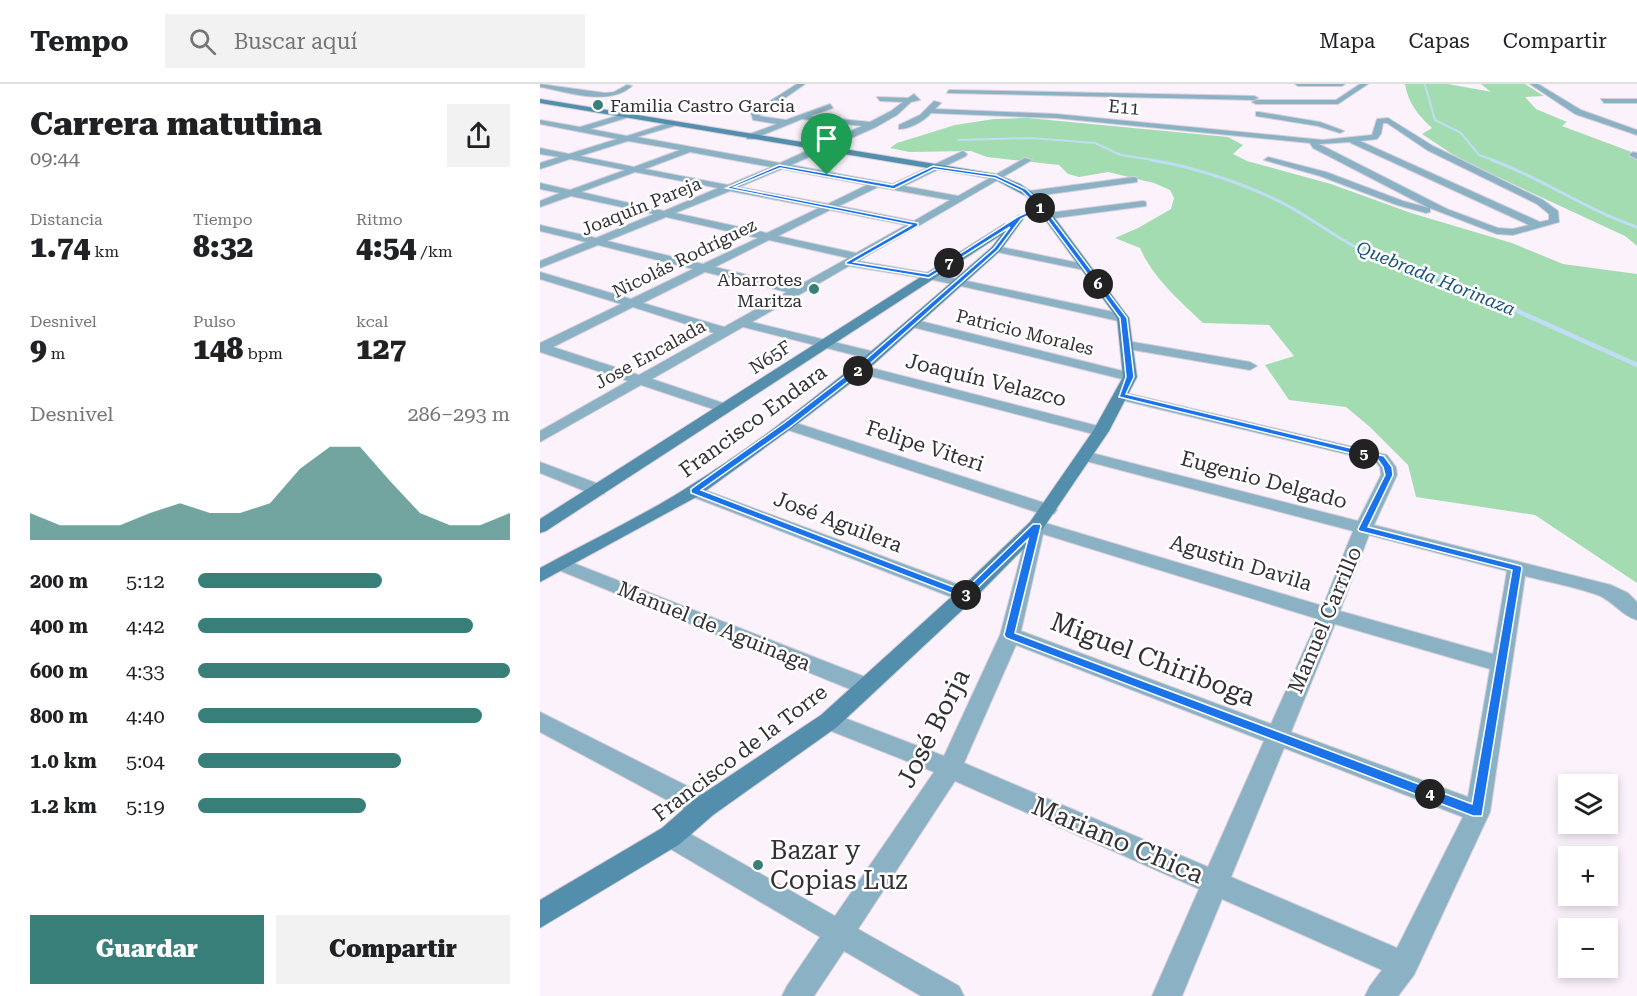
<!DOCTYPE html>
<html lang="es">
<meta charset="utf-8">
<style>
body{margin:0;font-family:"Roboto Serif",serif;background:#f2f2f2;color:#202124;height:100vh;display:flex;flex-direction:column;font-size:22px;white-space:nowrap}
*{box-sizing:border-box;margin:0}
p{font-size:20px;color:#757577}
.icon{flex:none;width:33px;height:33px;fill:none;stroke:currentColor;stroke-width:2;stroke-linecap:round;stroke-linejoin:round}
.map{position:relative;flex:1;overflow:hidden}
.panel{display:flex;flex-direction:column;background:#fff;width:540px}
.panel>*{flex:none}
.buttons{position:absolute;left:1018px;top:690px;display:grid;gap:12px}
.buttons a{display:grid;place-items:center;width:60px;height:60px;border-radius:0px;background:#fff;box-shadow:0 3px 9px #0003;font-size:30px}
.pin{position:absolute;display:grid;place-items:center;width:51px;height:51px;color:#fff;margin:-62px -26px;border-radius:50% 50% 50% 0;rotate:-45deg;box-shadow:0 0 6px #0007}
.pin .icon{rotate:45deg}
.km{position:absolute;width:30px;height:30px;margin:-15px;border-radius:50%;background:#222;color:#fff;font-size:16px;line-height:30px;text-align:center}
.round{display:grid;place-items:center;flex:none;width:63px;height:63px;border-radius:0px;background:#f2f2f2}
.overview{display:flex;align-items:center;justify-content:space-between;height:102px;padding:0 30px}
h1{font-size:33px;font-weight:800;line-height:45px}
.figures{display:grid;grid-template-columns:repeat(3,1fr);gap:9px;height:102px;padding:6px 30px}
.figures div{display:grid;align-content:center}
.figures b{font-size:30px;font-weight:800}
.figures small{font-size:16px;font-weight:400}
.figures p{font-size:16px}
.chart{height:168px;padding:12px 30px}
.chart p{display:flex;justify-content:space-between}
.chart svg{width:100%;height:108px;margin-top:6px;fill:#387f79;opacity:.7}
.cta{display:flex;gap:12px;margin-top:auto;padding:12px 30px}
.cta a{flex:1;height:69px;border-radius:0px;background:#387f79;color:#fff;font-size:24px;font-weight:800;line-height:69px;text-align:center}
.cta a+a{background:#f2f2f2;color:#202124}
ul{padding:0 30px;list-style:none;font-size:20px}
li{display:grid;grid-template-columns:96px 72px 1fr;align-items:center;height:45px}
li i{height:15px;border-radius:8px;background:#387f79}
header{display:flex;align-items:center;gap:36px;box-sizing:border-box;height:84px;padding:0 30px;background:#fff;border-bottom:2px solid #e0e0e0}
header strong{font-size:28px}
nav{display:flex;gap:33px;margin-inline-start:auto;font-size:21px}
.search{width:420px;height:54px;background:#f2f2f2;display:flex;align-items:center;gap:15px;box-sizing:border-box;padding:0 21px;border-radius:0px;color:#757577;font-size:22px}
main{display:flex;flex:1;min-height:0}
.map>svg:first-child{display:block}
.green{fill:#a4dcb1}
.lines{fill:none;stroke-linecap:round;stroke-linejoin:round}
.stream-far2{stroke:#bfddf4;stroke-width:2}
.stream-far1{stroke:#bfddf4;stroke-width:3}
.stream{stroke:#bfddf4;stroke-width:4.5}
.street-casing{stroke:#d7cfd8;stroke-width:2}
.secondary-casing{stroke:#d7cfd8;stroke-width:2}
.street{fill:#8bb1c5;fill-rule:evenodd}
.secondary{fill:#538fad;fill-rule:evenodd}
.route{fill:#1a73e8;stroke:#fff;stroke-width:1.5;fill-rule:evenodd}
.poi-dot{fill:#387f79;stroke:#fff;stroke-width:2}
.labels{text-anchor:middle;dominant-baseline:central;stroke-width:5;stroke-linejoin:round;paint-order:stroke}
.far-poi-label{font-size:18px;fill:#343034;stroke:#fff;text-anchor:start}
.far-street-label{font-size:18px;fill:#343034;stroke:#fff}
.far-water-label{font-size:18px;font-style:italic;fill:#195379;stroke:#fff}
.street-label{font-size:21px;fill:#343034;stroke:#fff}
.near-street-label{font-size:26px;fill:#343034;stroke:#fff}
.near-poi-label{font-size:26px;fill:#343034;stroke:#fff;text-anchor:start}
</style>
<header>
<strong>Tempo</strong>
<div class="search"><svg class="icon" aria-label="search" viewBox="0 0 24 24"><circle cx="10" cy="10" r="6"/><path d="M15 15l6 6"/></svg>Buscar aquí</div>
<nav><a>Mapa</a><a>Capas</a><a>Compartir</a></nav>
</header>
<main>
<section class="panel">
<div class="overview"><div><h1>Carrera matutina</h1><p>09:44</p></div><a class="round"><svg class="icon" aria-label="share" viewBox="0 0 24 24"><path d="M12 15V3M7 8l5-5 5 5M5 13v7h14v-7"/></svg></a></div>
<div class="figures">
<div><p>Distancia</p><b>1.74<small> km</small></b></div>
<div><p>Tiempo</p><b>8:32</b></div>
<div><p>Ritmo</p><b>4:54<small> /km</small></b></div>
</div>
<div class="figures">
<div><p>Desnivel</p><b>9<small> m</small></b></div>
<div><p>Pulso</p><b>148<small> bpm</small></b></div>
<div><p>kcal</p><b>127</b></div>
</div>
<div class="chart"><p><span>Desnivel</span>286–293 m</p>
<svg viewBox="0 0 160 44" preserveAspectRatio="none"><path d="M0 44V33L10 38L20 38L30 38L40 33L50 29L60 33L70 33L80 29L90 15L100 6L110 6L120 20L130 33L140 38L150 38L160 33V44z"/></svg>
</div>
<ul>
<li><b>200 m</b>5:12<i style="width:59%"></i></li>
<li><b>400 m</b>4:42<i style="width:88%"></i></li>
<li><b>600 m</b>4:33<i style="width:100%"></i></li>
<li><b>800 m</b>4:40<i style="width:91%"></i></li>
<li><b>1.0 km</b>5:04<i style="width:65%"></i></li>
<li><b>1.2 km</b>5:19<i style="width:54%"></i></li>
</ul>
<div class="cta"><a>Guardar</a><a>Compartir</a></div>
</section>
<div class="map">
<svg width="1097" height="912" viewBox="0 0 1097 912">
<rect width="100%" height="100%" fill="#fbf2fc"/>
<g class="green">
<path d="M865 0H908L969 11 951 8 941 0H985L1004 12 985 13 996 25 1027 38 1022 42 1097 70V162L1085 152 921 76 882 50 892 44C878 31 868 19 865 0Z"/>
<path d="M488 34 688 53 703 61 693 70 707 77 791 100 871 129 972 159 1023 180 1097 190V499L995 431 876 413 868 381 830 343 806 323 749 316 725 281 754 272 729 241 663 239C640 217 613 194 600 164L575 154 598 144 631 125 634 114 630 106 614 99 568 88 539 93 528 90 519 81 447 73 431 67 369 68 350 64 357 59 415 41 454 35Z"/>
</g>
<g class="lines">
<g class="stream-far2">
<path d="M885 1 895 36 921 49 939 71 956 77"/>
<path d="M418 56 491 54 555 59 581 71 619 77"/>
</g>
<g class="stream-far1">
<path d="M611 76C657 83 722 105 762 130 788 146 813 165 843 175"/>
<path d="M952 76C1002 94 1046 126 1097 143"/>
</g>
<path class="stream" d="M838 173 909 196 1097 281"/>
<defs>
<g id="street">
<path d="M0 0 65 9 74 8 87 1 92 2C68 23 29 8 0 3Z"/>
<path d="M257 0H265L219 32 246 36 290 20 293 24 270 32 330 38 351 27 363 18 340 17 337 13 368 14 374 10 380 16 371 18 357 31 336 43 251 81 353 100 423 67 427 70 426 72 364 102 418 112 485 74 492 76 318 177 389 189 583 230 587 231 589 234 587 237 583 238 389 195 309 182 212 238 339 269 341 272 339 275 334 276 203 243 112 295 189 321 191 324 189 327H179L101 301 0 358V347L88 297 0 268V259L81 220 0 195V188L91 215 153 185 58 161 0 184V177L46 158 0 147V141L56 154 114 130 31 112 0 123V117L20 109 0 105V99L30 106 85 86 30 75 0 85V79L19 73 0 70V64L29 70 77 55 0 40V36L40 43 83 30 87 32 86 34 50 45 87 52 131 38 135 40 134 42 97 53 240 79 322 42 262 35 213 55H207V51L237 40 213 36 211 29ZM88 57 140 66 94 83 40 72ZM150 68 231 83 188 101 105 85ZM242 85 327 101 288 120 199 103ZM95 88 178 104 124 127 41 108ZM338 103 410 116 374 137 299 122ZM190 107 279 124 227 149 135 129ZM290 126 366 141 316 169 238 152ZM126 133 218 154 163 180 67 157ZM229 156 308 174 256 203 175 183ZM165 188 247 208 184 243 103 219ZM93 223 174 249 99 291 13 263Z"/>
<path d="M755 0H805L802 2H758Z"/>
<path d="M820 0H828L798 20H716L712 18 716 16H796Z"/>
<path d="M990 0H998L1041 26 1097 46V51L1035 30Z"/>
<path d="M409 6 714 12 718 14 714 16 407 9Z"/>
<path d="M1061 15H1097V19H1064Z"/>
<path d="M394 17 401 19 395 25 516 30 783 56 832 51 837 35 848 34 893 62 1003 116 1018 127 1019 138 973 151 957 150 890 124V128L886 129 857 121 780 92 724 76 728 73 786 88 863 117 889 124 773 64 770 59 516 34 391 29C384 37 370 45 359 45V41L380 31ZM843 39H847L887 66 997 120 1009 130V136L1000 138 820 57 837 55 841 50ZM810 58 811 59 989 141 973 145 958 144 907 125 779 60Z"/>
<path d="M719 28 780 38 804 47 800 49 778 42 716 32V28Z"/>
<path d="M1093 68 1097 69V75L1089 71Z"/>
<path d="M594 93 597 94V98L489 113 484 110 489 107Z"/>
<path d="M603 117 606 118V122L508 135 503 132 508 129Z"/>
<path d="M456 162 544 180 550 183 544 186 452 167V163Z"/>
<path d="M372 235 595 290 597 293 590 297 368 242 366 239 368 236Z"/>
<path d="M587 257 710 278 717 282 710 286 582 264 580 261 582 258Z"/>
<path d="M320 281 566 344 569 347 561 352 315 288 313 285Z"/>
<path d="M582 308 847 371 856 383 857 391 834 441 1071 501 1088 509 1097 518V536C1082 532 1073 517 1058 511 1035 503 1009 498 985 492L950 728 874 891 858 912H825L830 902 842 886 682 815 642 912H612L659 805 415 697 318 845 419 902 424 912H381L304 867 274 912H242L247 902 280 853 122 760 118 752 122 744 131 741 140 744 295 832 394 688 281 643 278 637 281 631 289 628 404 672 460 551 490 438H502L783 522 813 447 538 375 536 372 544 367 818 437 841 391 840 383 835 377 577 315 575 312 577 309ZM503 450 778 535 731 640 481 547ZM829 451 967 487 953 570 800 527ZM795 540 950 585 928 713 751 648ZM476 561 724 657 668 783 424 679ZM744 664 923 733 857 864 691 793Z"/>
<path d="M247 336 514 422 517 426 514 430H502L242 344 239 341 242 338Z"/>
<path d="M0 378 64 402 66 406 64 410H52L0 389Z"/>
<path d="M154 402 433 506 436 511 433 516 426 518 419 516 148 411 146 407Z"/>
<path d="M23 475 333 596 336 602 333 608 325 610 317 608 16 485 14 481 16 477Z"/>
<path d="M0 628 173 715 176 723 173 731 164 734 155 731 0 648Z"/>
</g>
<g id="secondary">
<path d="M0 15 456 90 480 100 492 108 512 130 589 234 597 293 569 347 502 446 433 516 297 643 173 731 140 760 0 844V816L122 744 155 715 281 631 419 506 490 438 553 347 583 293 577 234 504 134 486 112 454 95 0 19Z"/>
<path d="M479 131 484 134 460 167 325 288 252 344 160 411 0 498V484C49 457 101 433 148 403 258 335 355 247 452 163L461 151 6 447 0 449V435L464 140 470 139Z"/>
</g>
</defs>
<use href="#street" class="street-casing"/>
<use href="#secondary" class="secondary-casing"/>
<use href="#street" class="street"/>
<use href="#secondary" class="secondary"/>
</g>
<path class="route" d="M239 81 353 101 393 82 456 91 486 105 503 122 587 234 594 293 586 310 844 372 852 383 853 391 828 443 981 482 982 484 942 732H933L466 554 464 551 488 455 426 515 151 409V405L244 339 317 283 454 164 470 143 389 194 306 180V178L371 141 186 104ZM240 84 354 105 394 85 455 94 482 107 498 123 477 133 388 190 314 178 378 142V139L194 103ZM500 126 580 234 586 293 579 313 838 376 843 383 845 391 818 445 819 447 972 486 932 720 475 549 501 442 500 440H493L424 507 161 406 250 343 323 286 458 166 481 135Z"/>
<g class="poi-dot">
<circle cx="58" cy="21" r="6"/>
<circle cx="274" cy="205" r="6"/>
<circle cx="218" cy="781" r="6"/>
</g>
<g class="labels">
<g class="far-poi-label">
<text x="70" y="21">Familia Castro Garcia</text>
<text x="262" y="195" text-anchor="end">Abarrotes<tspan x="262" dy="21">Maritza</tspan></text>
</g>
<g class="far-street-label">
<text transform="translate(584 23) rotate(5)">E11</text>
<text transform="translate(101 122) rotate(-22)">Joaquín Pareja</text>
<text transform="translate(144 174) rotate(-26)">Nicolás Rodríguez</text>
<text transform="translate(485 248) rotate(14)">Patricio Morales</text>
<text transform="translate(110 270) rotate(-29)">Jose Encalada</text>
<text transform="translate(230 273) rotate(-33)">N65F</text>
</g>
<g class="far-water-label">
<text transform="translate(896 194) rotate(22)">Quebrada Horinaza</text>
</g>
<g class="street-label">
<text transform="translate(446 296) rotate(14)">Joaquín Velazco</text>
<text transform="translate(213 337) rotate(-36)">Francisco Endara</text>
<text transform="translate(385 362) rotate(18)">Felipe Viteri</text>
<text transform="translate(724 396) rotate(15)">Eugenio Delgado</text>
<text transform="translate(298 438) rotate(21)">José Aguilera</text>
<text transform="translate(701 479) rotate(17)">Agustin Davila</text>
<text transform="translate(785 536) rotate(-67)">Manuel Carrillo</text>
<text transform="translate(174 542) rotate(22)">Manuel de Aguinaga</text>
<text transform="translate(200 669) rotate(-37)">Francisco de la Torre</text>
</g>
<g class="near-street-label">
<text transform="translate(613 575) rotate(21)">Miguel Chiriboga</text>
<text transform="translate(393 644) rotate(-63)">José Borja</text>
<text transform="translate(578 756) rotate(23)">Mariano Chica</text>
</g>
<g class="near-poi-label">
<text x="230" y="766">Bazar y<tspan x="230" dy="30">Copias Luz</tspan></text>
</g>
</g>
</svg>
<div class="buttons">
<a><svg class="icon" aria-label="layers" viewBox="0 0 24 24"><path d="M12 4l9 5-9 5-9-5zM3 14l9 5 9-5"/></svg></a>
<a>+</a>
<a>−</a>
</div>
<div class="pin" style="left:287px;top:91px;background:#1e9e55"><svg class="icon" aria-label="arrive" viewBox="0 0 24 24"><path d="M6 21V4h12l-3 4 3 4H6"/></svg></div>
<b class="km" style="left:500px;top:124px">1</b>
<b class="km" style="left:318px;top:287px">2</b>
<b class="km" style="left:426px;top:511px">3</b>
<b class="km" style="left:890px;top:710px">4</b>
<b class="km" style="left:824px;top:370px">5</b>
<b class="km" style="left:558px;top:200px">6</b>
<b class="km" style="left:409px;top:179px">7</b>
</div>
</main>
